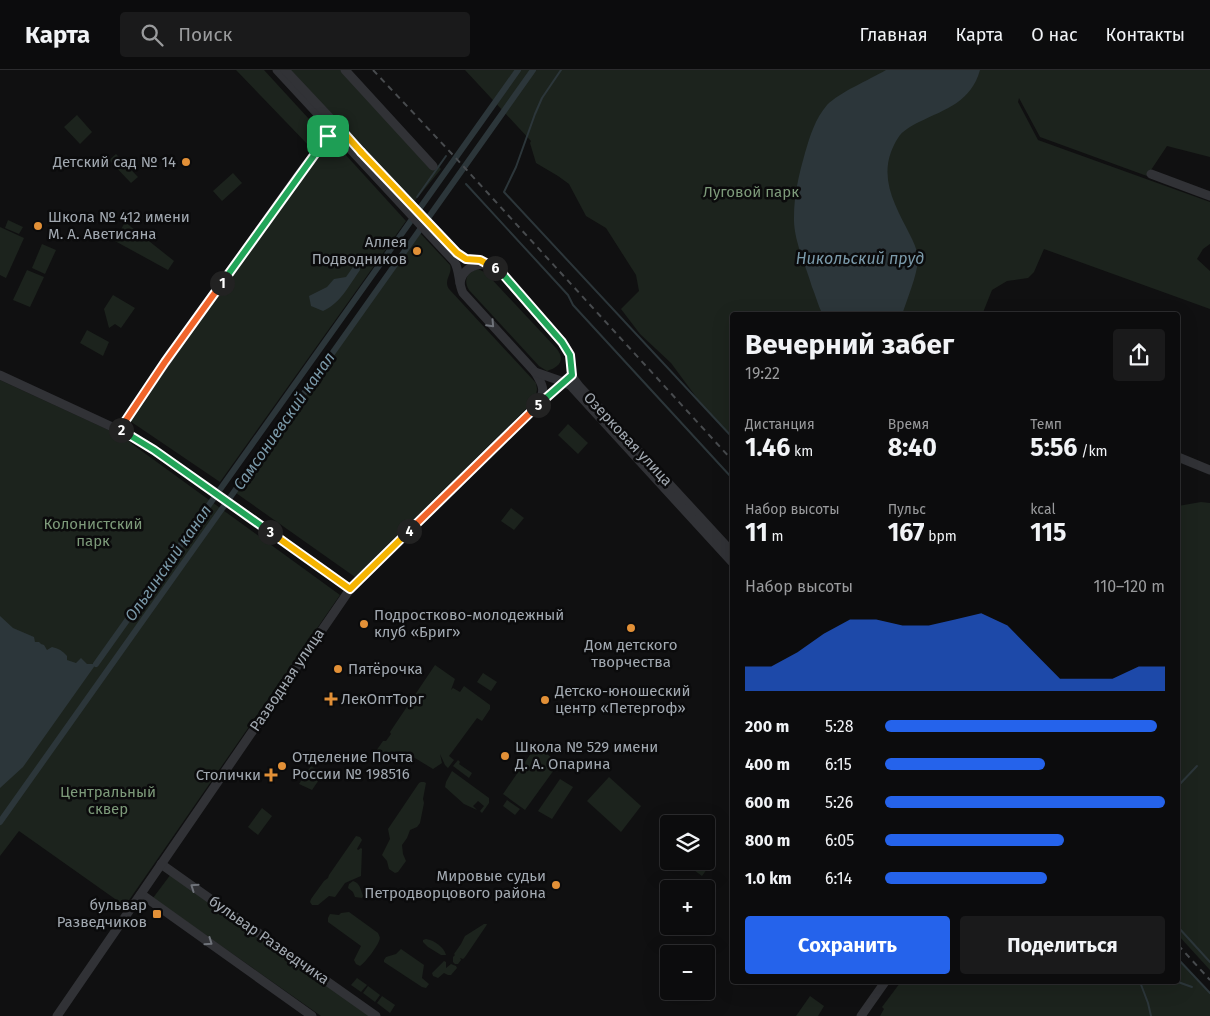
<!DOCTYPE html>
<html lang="ru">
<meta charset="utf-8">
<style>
body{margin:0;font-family:"Fira Sans",sans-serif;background:#1a1a1b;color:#f1f3f6;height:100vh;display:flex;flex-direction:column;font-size:19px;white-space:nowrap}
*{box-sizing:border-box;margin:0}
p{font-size:16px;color:#9a9b9d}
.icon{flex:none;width:28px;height:28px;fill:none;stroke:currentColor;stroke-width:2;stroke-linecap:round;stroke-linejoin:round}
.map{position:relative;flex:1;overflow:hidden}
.panel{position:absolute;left:730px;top:242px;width:450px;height:672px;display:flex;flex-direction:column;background:#0c0c0d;border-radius:5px;box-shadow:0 5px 20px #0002,0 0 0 1px #2c2c2e}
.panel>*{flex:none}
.controls{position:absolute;left:660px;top:745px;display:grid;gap:10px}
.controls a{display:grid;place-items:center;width:55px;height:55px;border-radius:5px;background:#0c0c0d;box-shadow:0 5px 20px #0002,0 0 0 1px #2c2c2e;font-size:25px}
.pin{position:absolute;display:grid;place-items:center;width:42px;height:42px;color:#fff;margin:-21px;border-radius:10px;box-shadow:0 2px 8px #0006}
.km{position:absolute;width:25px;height:25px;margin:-12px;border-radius:50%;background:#222;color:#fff;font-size:14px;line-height:25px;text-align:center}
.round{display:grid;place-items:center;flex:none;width:52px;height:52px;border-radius:5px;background:#1a1a1b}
.headline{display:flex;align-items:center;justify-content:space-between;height:85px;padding:0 15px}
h1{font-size:28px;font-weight:700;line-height:38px}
.metrics{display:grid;grid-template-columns:repeat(3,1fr);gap:8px;height:85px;padding:5px 15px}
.metrics div{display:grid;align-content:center}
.metrics b{font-size:25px;font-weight:700}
.metrics small{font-size:14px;font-weight:400}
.metrics p{font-size:14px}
.chart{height:140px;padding:10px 15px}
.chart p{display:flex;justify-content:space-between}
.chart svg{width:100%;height:90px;margin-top:5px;fill:#2563eb;opacity:.7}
.cta{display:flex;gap:10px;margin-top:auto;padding:10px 15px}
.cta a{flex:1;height:58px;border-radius:5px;background:#2563eb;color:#fff;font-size:20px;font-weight:700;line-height:58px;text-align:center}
.cta a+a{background:#1a1a1b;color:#f1f3f6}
ul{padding:0 15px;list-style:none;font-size:16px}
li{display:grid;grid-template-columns:80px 60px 1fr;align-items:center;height:38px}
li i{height:12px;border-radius:6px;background:#2563eb}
header{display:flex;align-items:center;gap:30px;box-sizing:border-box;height:70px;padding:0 25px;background:#0c0c0d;border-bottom:1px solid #2c2c2e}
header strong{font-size:24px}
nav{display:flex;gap:28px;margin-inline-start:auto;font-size:18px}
.search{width:350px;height:45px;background:#1a1a1b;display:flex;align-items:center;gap:12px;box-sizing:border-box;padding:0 18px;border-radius:5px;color:#9a9b9d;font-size:19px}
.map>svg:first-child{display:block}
.green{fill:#1c231d}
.water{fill:#2c363a}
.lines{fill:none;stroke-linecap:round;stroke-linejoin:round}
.stream{stroke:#2c363a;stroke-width:2}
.canal{stroke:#2c363a;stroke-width:6}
.minor{stroke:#313236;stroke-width:9}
.rail{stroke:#484b4e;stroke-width:2;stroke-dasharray:6 5;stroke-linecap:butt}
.oneway{stroke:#6f737a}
.split-1-casing{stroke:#fff;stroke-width:10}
.split-2-casing{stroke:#fff;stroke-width:10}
.split-3-casing{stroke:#fff;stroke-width:10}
.split-4-casing{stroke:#fff;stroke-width:10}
.split-5-casing{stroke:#fff;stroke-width:10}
.split-6-casing{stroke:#fff;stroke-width:10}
.split-7-casing{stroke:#fff;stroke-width:10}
.split-8-casing{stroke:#fff;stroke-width:10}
.split-1{stroke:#22a559;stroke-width:6}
.split-2{stroke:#f0652b;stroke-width:6}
.split-3{stroke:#22a559;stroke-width:6}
.split-4{stroke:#f5b400;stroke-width:6}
.split-5{stroke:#f0652b;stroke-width:6}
.split-6{stroke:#22a559;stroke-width:6}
.split-7{stroke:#f5b400;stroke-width:6}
.split-8{stroke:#f5b400;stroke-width:6}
.poi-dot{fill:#e29037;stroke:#0b0b0c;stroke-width:2}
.labels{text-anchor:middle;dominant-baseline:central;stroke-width:5;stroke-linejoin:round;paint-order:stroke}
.poi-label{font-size:15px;fill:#a2a9b1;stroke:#0b0b0c;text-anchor:start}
.park-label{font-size:15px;fill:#7d9a7a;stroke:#0b0b0c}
.street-label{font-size:15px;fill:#a2a9b1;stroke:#0b0b0c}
.water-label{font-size:16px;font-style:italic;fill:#7b9aaa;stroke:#0b0b0c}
</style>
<header>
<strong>Карта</strong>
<div class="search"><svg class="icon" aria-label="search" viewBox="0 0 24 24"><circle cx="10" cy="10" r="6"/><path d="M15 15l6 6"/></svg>Поиск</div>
<nav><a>Главная</a><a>Карта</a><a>О нас</a><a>Контакты</a></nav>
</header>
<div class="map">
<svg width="1210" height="946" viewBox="0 0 1210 946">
<rect width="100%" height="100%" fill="#101011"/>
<g class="green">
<path d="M236 0H264L320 61V64L311 78Z"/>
<path d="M290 0H349L441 99 414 132Z"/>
<path d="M465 0H1210V87L1167 76 1147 106 1040 67 1019 28 1018 32 1038 70 1210 132V174L1203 179 1197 189 1210 201V239L1044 179 1034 202 1028 208 1007 211 992 220 982 245H732V367L699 331 671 293 640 264 621 239 639 221 636 205 606 158 586 146 569 114 558 106 536 93 530 73 531 71Z"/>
<path d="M77 45 92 62 80 74 64 57Z"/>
<path d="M334 72 406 151 220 412 130 351V349L326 73Z"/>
<path d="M116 84 138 107 131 113 109 90Z"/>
<path d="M233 103 242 113 222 131 213 121Z"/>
<path d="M8 150 23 157 19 164 5 158Z"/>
<path d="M125 152 174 191 168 200 115 171Z"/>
<path d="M0 157 24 168 6 208 0 205Z"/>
<path d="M419 162 450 195C453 204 443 210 449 219L536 313 537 319 536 325 538 327 355 507 236 423Z"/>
<path d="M42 174 56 180 45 204 32 198Z"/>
<path d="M478 199 486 203 557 279C565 290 560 297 547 301L539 296 469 220C463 210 467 202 478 199Z"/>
<path d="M27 200 44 207 30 237 13 230Z"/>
<path d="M113 225 135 238 121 258 115 254 109 258 104 239Z"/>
<path d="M87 260 109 272 103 286 80 273Z"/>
<path d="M0 310 126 368 132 374 340 525 125 836 19 761 0 786Z"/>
<path d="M568 354 588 373 578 384 558 365Z"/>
<path d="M1201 432 1210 433V900L1178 865V436Z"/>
<path d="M511 438 524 448 514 460 501 451Z"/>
<path d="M435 595 455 609 451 620 453 618 460 622 464 616 490 635V639L482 651 477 648 449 686 454 690 448 698 445 695 440 684 442 693 433 699 405 682 400 690 376 681 383 671H386L391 664 390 662Z"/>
<path d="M483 603 497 612 491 621 477 612Z"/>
<path d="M536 676 559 693 525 740 503 724Z"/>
<path d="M458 690 460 692 459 694 472 703 469 708 453 696Z"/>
<path d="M311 696 323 704 312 720 299 714Z"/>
<path d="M452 701 489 728V733L482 743 480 741 484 736 478 731 473 736 477 740 464 734 445 717 446 712Z"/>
<path d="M609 707 641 736 621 762 587 731Z"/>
<path d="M560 709 573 717 552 749 538 741Z"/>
<path d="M421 712H424L426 713 423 729 424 733 420 753 417 757 410 760 407 768 402 775 403 784 406 791 398 802 395 803 389 799 387 791 382 785 390 769 388 759 419 713Z"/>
<path d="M507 730 520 739 515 745 503 736Z"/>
<path d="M262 738 272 746 258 765 248 757Z"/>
<path d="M356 766 360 767 362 770 357 779 358 780 361 778 362 779 361 806 345 813 335 827 329 826 318 835H312L310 832 311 829 324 811 328 808 329 805Z"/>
<path d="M706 781 715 788 702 806 682 791H706Z"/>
<path d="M171 804 370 946H321L153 828Z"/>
<path d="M353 811C360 813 361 820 363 826L362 828 355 827 353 822 348 818 349 814Z"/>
<path d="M349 842 378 863C379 866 381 867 379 871 377 877 365 893 360 896L356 894 354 890 361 876 328 852V848L330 844 339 845 341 843Z"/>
<path d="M484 854H487L486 856 465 887 463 889 460 888 461 890 458 894H455L453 892V887L455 885 454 884 461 874 465 866Z"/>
<path d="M426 869C434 870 444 877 446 885H441L428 877 423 872V870Z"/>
<path d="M401 879 424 895 422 908 429 914 426 918 422 917 384 892V890L386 887 396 884Z"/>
<path d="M1178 889 1210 923V946H880L884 939 882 937 900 913 1178 912Z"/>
<path d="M444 891 446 892V898L451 894 456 896 457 898 451 905H448L444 903 438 908 433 906 432 903Z"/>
<path d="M357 908 367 915 361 922 351 915Z"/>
<path d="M368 916 380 925 375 932 363 923Z"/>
<path d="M382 926 395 935 390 943 377 933Z"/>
<path d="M810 926 824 936 818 946H796Z"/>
</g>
<g class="water">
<path d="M886 0H980C971 32 946 39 919 52 911 56 902 61 898 68 895 72 893 77 891 82 880 112 897 139 910 165 914 173 918 181 918 190 917 206 907 229 902 245H823C818 236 816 226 812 217 806 196 793 169 794 147 794 125 799 104 805 83 810 66 815 49 827 35 840 22 869 10 886 0Z"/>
<path d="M359 195 360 200C350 214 340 234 323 241L311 236 309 226 327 217 334 209 346 207 353 197Z"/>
<path d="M0 546 13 558 34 567 35 572H39L41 574 44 575 47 580 52 577C58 578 63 581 67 586V590L76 593 81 588 87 594H96L23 697 0 718Z"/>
</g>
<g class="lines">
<g class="stream">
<path d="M561 0 542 28 535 44 516 97 504 122 732 367"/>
<path d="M466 114 568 225 573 235 732 408"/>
<path d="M417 127 446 86"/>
<path d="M1178 716 1197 696"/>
<path d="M1178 857 1210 892"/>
<path d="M1178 889 1210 923"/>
<path d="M1140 912 1148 933 1151 946"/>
<path d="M1178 912 1192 917"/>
</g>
<g class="canal">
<path d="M96 594 518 0"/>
<path d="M0 752 533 0"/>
</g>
<g class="minor">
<path d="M277 0 454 191C460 200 458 213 463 223L535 302C542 314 546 319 539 332"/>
<path d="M285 0 457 183C467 191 468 188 479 190 487 192 495 197 501 202L565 276C574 288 569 294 572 305 573 309 577 313 579 316L732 482"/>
<path d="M345 0 433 96"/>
<path d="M1151 104 1210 126"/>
<path d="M460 213C462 200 473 194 485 194"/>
<path d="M535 302 558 310 570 315 732 492"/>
<path d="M0 305 134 367 212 420 350 519"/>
<path d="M120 359 196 249 297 107 328 66 336 57"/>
<path d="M1178 387 1210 400"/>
<path d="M161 794 376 946"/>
<path d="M141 824 312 946"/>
<path d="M57 946 344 528 350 519 538 335 543 331 572 305"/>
<path d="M861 946 885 912"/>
</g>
<g class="rail">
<path d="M373 0 453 85 732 390"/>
<path d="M1178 875 1210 910"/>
</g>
</g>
<defs><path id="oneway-chevron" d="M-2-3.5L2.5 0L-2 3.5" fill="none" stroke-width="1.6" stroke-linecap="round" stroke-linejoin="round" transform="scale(1.25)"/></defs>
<g class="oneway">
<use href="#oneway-chevron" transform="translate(491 254) rotate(47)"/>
<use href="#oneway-chevron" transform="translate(194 817) rotate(-145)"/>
<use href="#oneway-chevron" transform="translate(209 872) rotate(35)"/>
</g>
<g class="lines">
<defs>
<path id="split-1" d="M222 213 328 66"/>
<path id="split-2" d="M121 360 120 359 165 292 222 213"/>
<path id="split-3" d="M121 360 154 380 270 462"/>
<path id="split-4" d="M270 462 350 519 409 461"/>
<path id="split-5" d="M409 461 538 335"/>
<path id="split-6" d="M495 198 501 202 562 272 570 285 572 305 538 335"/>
<path id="split-7" d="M361 82 457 183 466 189 480 190 495 198"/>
<path id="split-8" d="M328 66 337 55 361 82"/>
</defs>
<use href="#split-1" class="split-1-casing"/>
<use href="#split-2" class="split-2-casing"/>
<use href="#split-3" class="split-3-casing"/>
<use href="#split-4" class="split-4-casing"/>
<use href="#split-5" class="split-5-casing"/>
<use href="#split-6" class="split-6-casing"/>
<use href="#split-7" class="split-7-casing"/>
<use href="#split-8" class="split-8-casing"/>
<use href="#split-1" class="split-1"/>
<use href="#split-2" class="split-2"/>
<use href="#split-3" class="split-3"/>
<use href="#split-4" class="split-4"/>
<use href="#split-5" class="split-5"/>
<use href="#split-6" class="split-6"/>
<use href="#split-7" class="split-7"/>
<use href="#split-8" class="split-8"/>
</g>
<g class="poi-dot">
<circle cx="186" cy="92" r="5"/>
<circle cx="38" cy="156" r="5"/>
<circle cx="417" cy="181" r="5"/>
<circle cx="364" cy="554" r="5"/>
<circle cx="631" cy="558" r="5"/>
<circle cx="338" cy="599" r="5"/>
<path d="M328.5 621.5h5v5h5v5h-5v5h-5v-5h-5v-5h5z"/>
<circle cx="545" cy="630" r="5"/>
<circle cx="505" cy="686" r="5"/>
<circle cx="282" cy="696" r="5"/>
<path d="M268.5 697.5h5v5h5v5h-5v5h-5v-5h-5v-5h5z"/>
<circle cx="556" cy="815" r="5"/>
<rect x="152" y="839" width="10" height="10" rx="2.5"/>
</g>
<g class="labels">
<g class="poi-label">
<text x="176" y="92" text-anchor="end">Детский сад № 14</text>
<text x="48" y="147">Школа № 412 имени<tspan x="48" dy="17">М. А. Аветисяна</tspan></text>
<text x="407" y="172" text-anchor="end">Аллея<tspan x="407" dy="17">Подводников</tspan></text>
<text x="374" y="545">Подростково-молодежный<tspan x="374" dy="17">клуб «Бриг»</tspan></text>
<text x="631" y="575" text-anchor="middle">Дом детского<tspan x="631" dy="17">творчества</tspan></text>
<text x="348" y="599">Пятёрочка</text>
<text x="555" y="621">Детско-юношеский<tspan x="555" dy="17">центр «Петергоф»</tspan></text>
<text x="341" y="629">ЛекОптТорг</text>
<text x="515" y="677">Школа № 529 имени<tspan x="515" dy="17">Д. А. Опарина</tspan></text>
<text x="292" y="687">Отделение Почта<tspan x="292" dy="17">России № 198516</tspan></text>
<text x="261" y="705" text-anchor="end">Столички</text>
<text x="546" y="806" text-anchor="end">Мировые судьи<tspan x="546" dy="17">Петродворцового района</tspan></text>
<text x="147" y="835" text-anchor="end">бульвар<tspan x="147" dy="17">Разведчиков</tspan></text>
</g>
<g class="park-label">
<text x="751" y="122">Луговой парк</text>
<text x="93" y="454">Колонистский<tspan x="93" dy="17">парк</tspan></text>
<text x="108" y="722">Центральный<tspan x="108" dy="17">сквер</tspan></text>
</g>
<g class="street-label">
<text transform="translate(628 369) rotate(47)">Озерковая улица</text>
<text transform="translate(287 610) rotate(-56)">Разводная улица</text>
<text transform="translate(269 870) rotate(35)">бульвар Разведчика</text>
</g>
<g class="water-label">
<text x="860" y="188">Никольский пруд</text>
<text transform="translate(284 351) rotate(-55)">Самсониевский канал</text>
<text transform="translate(168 493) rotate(-55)">Ольгинский канал</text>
</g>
</g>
</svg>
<div class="controls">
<a><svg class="icon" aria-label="layers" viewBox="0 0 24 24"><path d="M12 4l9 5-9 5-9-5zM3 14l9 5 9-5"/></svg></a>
<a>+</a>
<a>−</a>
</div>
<div class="pin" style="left:328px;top:66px;background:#1e9e55"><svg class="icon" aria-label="arrive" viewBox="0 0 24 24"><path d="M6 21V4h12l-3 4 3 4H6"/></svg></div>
<b class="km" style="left:222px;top:213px">1</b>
<b class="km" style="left:121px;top:360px">2</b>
<b class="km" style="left:270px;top:462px">3</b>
<b class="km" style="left:409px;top:461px">4</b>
<b class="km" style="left:538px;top:335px">5</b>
<b class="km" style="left:495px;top:198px">6</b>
<section class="panel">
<div class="headline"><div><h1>Вечерний забег</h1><p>19:22</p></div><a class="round"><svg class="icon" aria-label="share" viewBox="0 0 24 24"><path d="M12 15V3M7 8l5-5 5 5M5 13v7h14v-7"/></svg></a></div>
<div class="metrics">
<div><p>Дистанция</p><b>1.46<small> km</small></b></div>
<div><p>Время</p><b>8:40</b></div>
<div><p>Темп</p><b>5:56<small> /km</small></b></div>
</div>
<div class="metrics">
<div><p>Набор высоты</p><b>11<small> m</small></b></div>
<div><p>Пульс</p><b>167<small> bpm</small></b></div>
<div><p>kcal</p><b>115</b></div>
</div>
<div class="chart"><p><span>Набор высоты</span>110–120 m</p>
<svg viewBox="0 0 160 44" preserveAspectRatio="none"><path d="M0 44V32L10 32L20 25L30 16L40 9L50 9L60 12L70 12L80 9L90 6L100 12L110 25L120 38L130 38L140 38L150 32L160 32V44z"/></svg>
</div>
<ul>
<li><b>200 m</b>5:28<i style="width:97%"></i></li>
<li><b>400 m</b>6:15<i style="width:57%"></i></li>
<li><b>600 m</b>5:26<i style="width:100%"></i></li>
<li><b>800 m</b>6:05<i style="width:64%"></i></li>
<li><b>1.0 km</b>6:14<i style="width:58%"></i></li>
</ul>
<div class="cta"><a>Сохранить</a><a>Поделиться</a></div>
</section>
</div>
